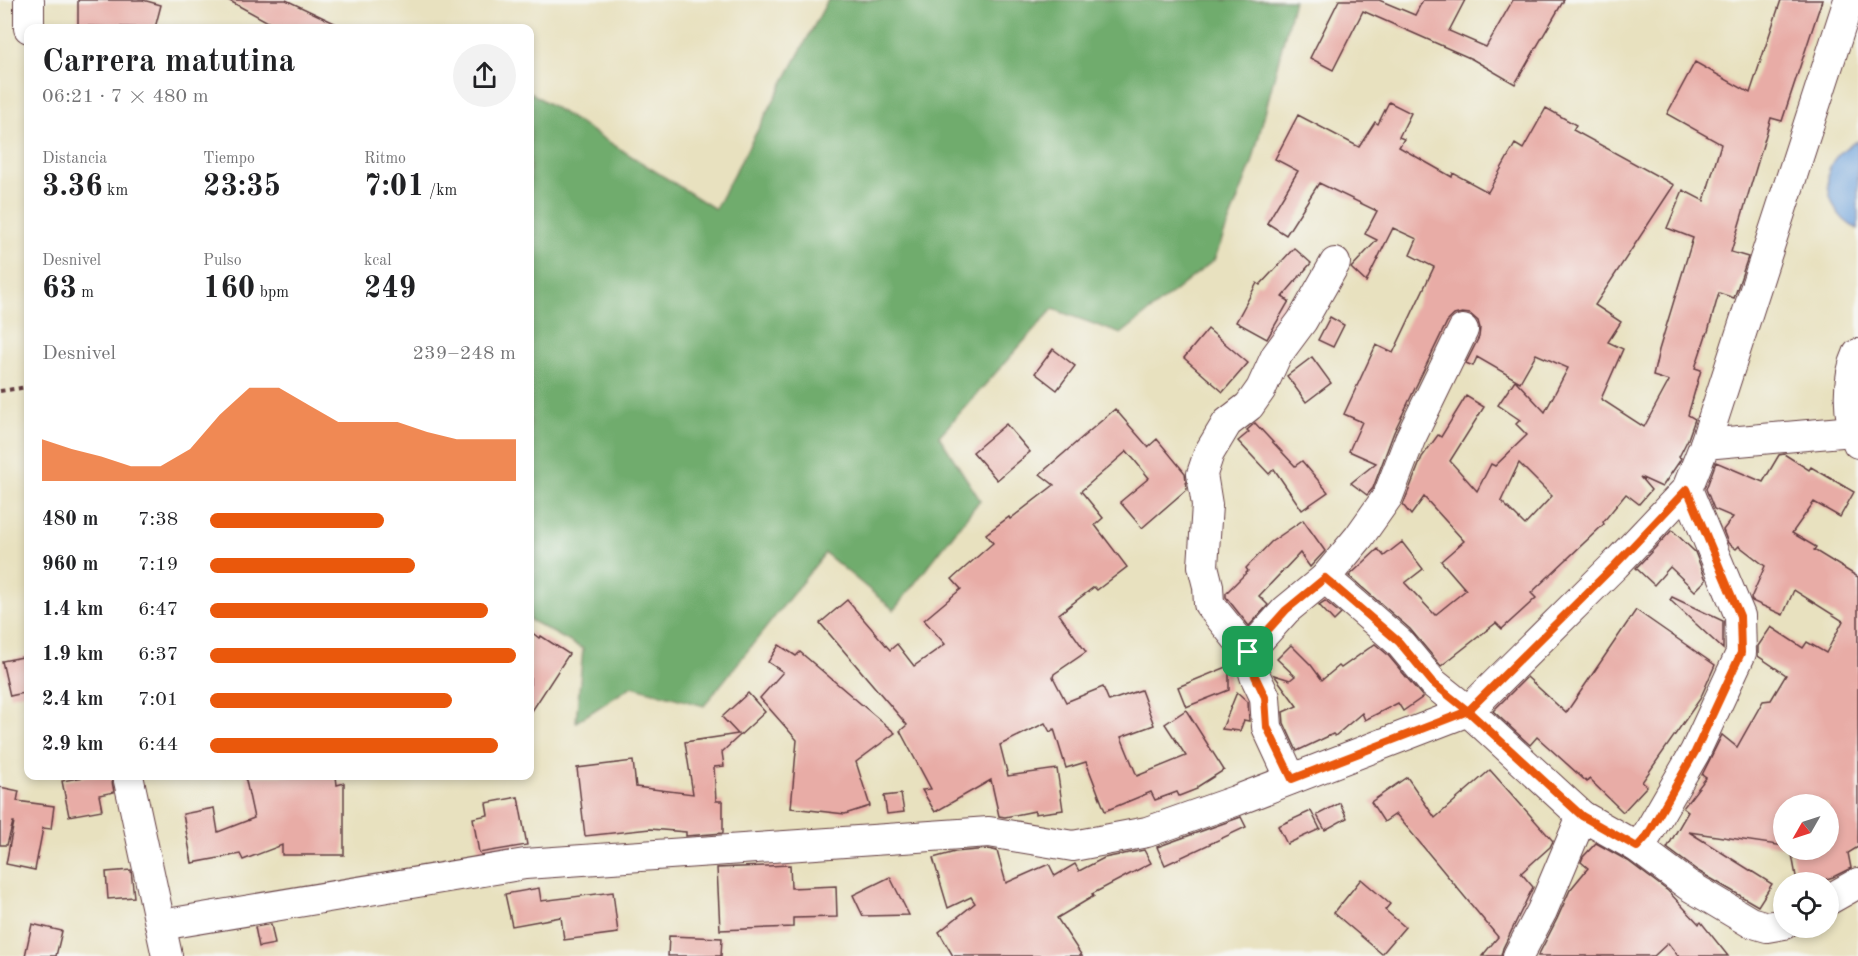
<!DOCTYPE html>
<html lang="es">
<meta charset="utf-8">
<style>
body{margin:0;font-family:"Old Standard TT",serif;background:#f2f2f2;color:#202124;height:100vh;display:flex;flex-direction:column;font-size:22px;white-space:nowrap}
*{box-sizing:border-box;margin:0}
p{font-size:20px;color:#757577}
.icon{flex:none;width:33px;height:33px;fill:none;stroke:currentColor;stroke-width:2;stroke-linecap:round;stroke-linejoin:round}
.map{position:relative;flex:1;overflow:hidden}
.panel{position:absolute;left:24px;top:24px;width:510px;height:756px;display:flex;flex-direction:column;background:#fff;border-radius:12px;box-shadow:0 3px 9px #0003}
.panel>*{flex:none}
.needle{width:39px;rotate:231deg}
.buttons{position:absolute;left:1773px;top:794px;display:grid;gap:12px}
.buttons a{display:grid;place-items:center;width:66px;height:66px;border-radius:50%;background:#fff;box-shadow:0 3px 9px #0003;font-size:30px}
.pin{position:absolute;display:grid;place-items:center;width:51px;height:51px;color:#fff;margin:-26px;border-radius:12px;box-shadow:0 3px 9px #0006}
.round{display:grid;place-items:center;flex:none;width:63px;height:63px;border-radius:32px;background:#f2f2f2}
.headline{display:flex;align-items:center;justify-content:space-between;height:102px;padding:0 18px}
h1{font-size:33px;font-weight:600;line-height:45px}
.stats{display:grid;grid-template-columns:repeat(3,1fr);gap:9px;height:102px;padding:6px 18px}
.stats div{display:grid;align-content:center}
.stats b{font-size:30px;font-weight:600}
.stats small{font-size:16px;font-weight:400}
.stats p{font-size:16px}
.chart{height:168px;padding:12px 18px}
.chart p{display:flex;justify-content:space-between}
.chart svg{width:100%;height:108px;margin-top:6px;fill:#ea580c;opacity:.7}
ul{padding:0 18px;list-style:none;font-size:20px}
li{display:grid;grid-template-columns:96px 72px 1fr;align-items:center;height:45px}
li i{height:15px;border-radius:8px;background:#ea580c}
.map>svg:first-child{display:block}
.forest{fill:#70ac6d;stroke:#5d664c;stroke-width:1.5}
.water{fill:#6fa3db;stroke:#5c6183;stroke-width:1.5}
.building{fill:#e8aca6;fill-rule:evenodd}
.lines{fill:none;stroke-linecap:round;stroke-linejoin:round}
.minor-casing{stroke:#623c41;stroke-width:32}
.path{stroke:#623c41;stroke-width:4;stroke-dasharray:4.5 4.5;stroke-linecap:butt}
.minor{stroke:#fff;stroke-width:30}
.route-casing{stroke:#fff;stroke-width:12}
.route{stroke:#ea580c;stroke-width:8}
</style>
<div class="map">
<svg width="1858" height="956" viewBox="0 0 1858 956">
<rect width="100%" height="100%" fill="#f6f6f2"/>
<filter id="ink" filterUnits="userSpaceOnUse"><feTurbulence type="fractalNoise" baseFrequency=".0167" numOctaves="2"/><feDisplacementMap in="SourceGraphic" scale="12" xChannelSelector="R" yChannelSelector="G"/><feConvolveMatrix kernelMatrix="1 2 1 2 8 2 1 2 1" color-interpolation-filters="sRGB"/></filter>
<filter id="wash" filterUnits="userSpaceOnUse"><feTurbulence type="fractalNoise" baseFrequency=".008" numOctaves="4" result="noise"/><feDisplacementMap in="SourceGraphic" scale="24" xChannelSelector="R" yChannelSelector="G"/><feGaussianBlur stdDeviation="1.35" result="paint"/><feColorMatrix in="noise" values="0 0 0 0 0 0 0 0 0 0 0 0 0 0 0 0 0 1.4 0 .05"/><feComposite in="paint" operator="in"/></filter>
<g filter="url(#wash)">
<rect width="100%" height="100%" fill="#e8e1bf"/>
<path class="forest" d="M828 0H1294L1252 163 1214 260 1121 334 1053 309 939 436 980 500 894 610 825 553 704 706 632 686 576 722 583 649 530 620V92L715 209Z"/>
<path class="water" d="M1858 141V229C1836 220 1824 193 1829 170 1832 158 1847 145 1858 141Z"/>
<g id="blocks">
<g class="building">
<path d="M78 0H143L161 5 155 28 78 26Z"/>
<path d="M228 0H286L345 28H279Z"/>
<path d="M1339 0H1379L1415 15 1423 0H1465L1449 31 1486 47 1513 0H1564L1515 84 1472 59 1363 11 1333 70 1310 58Z"/>
<path d="M1781 0H1822L1782 121 1771 118 1731 252 1748 257 1734 298 1719 293 1707 335H1706L1695 368 1701 370 1688 415 1695 419 1688 439 1679 457 1681 458 1679 462 1662 487 1640 477 1651 490 1639 504 1626 494 1603 522 1604 524 1531 593 1536 598 1502 629 1496 623 1441 666 1410 629 1349 576 1378 549 1384 556 1402 542 1423 569 1405 583 1435 615 1466 590 1441 561 1464 541 1424 497 1411 515 1403 505 1422 457 1438 435 1441 437 1466 396 1484 407 1450 461 1477 491 1491 464 1495 466 1527 435 1516 424 1520 420 1498 405 1515 380 1545 412 1568 368 1536 354 1520 382 1477 357 1473 366 1466 363 1479 337 1480 328 1478 321 1470 314 1462 313 1454 315 1447 322 1394 432 1373 488 1367 495 1351 483 1376 463 1349 451 1362 422 1344 414 1376 345 1393 353 1434 267 1410 255 1417 239 1393 228 1366 282 1351 268 1377 240 1365 234 1377 211 1319 183 1286 235 1267 223 1298 171 1275 159 1298 115 1359 147 1375 122 1378 124 1389 102 1411 113 1399 137 1404 139 1399 147 1452 177 1453 173 1488 192 1515 144 1523 149 1546 108 1576 125 1573 130 1674 185 1595 305 1621 322 1608 342 1623 349 1601 399 1644 427 1669 381 1653 376 1659 350 1693 238 1667 228 1683 190 1704 201 1721 144 1667 114 1695 62 1750 93ZM1519 463 1552 496 1525 525 1501 501Z"/>
<path d="M1294 248 1311 263 1282 297 1289 301 1267 339 1236 322 1257 283 1260 285Z"/>
<path d="M1330 317 1344 325 1333 347 1318 340Z"/>
<path d="M1208 329 1248 363 1223 392 1184 358Z"/>
<path d="M1053 349 1075 366 1057 390 1035 373Z"/>
<path d="M1312 357 1331 383 1306 402 1287 376Z"/>
<path d="M1115 409 1148 447 1157 439 1185 473 1187 489 1142 528 1120 502 1149 478 1127 451 1081 491 1103 518 1095 525 1127 567 1097 590 1094 587 1059 614 1086 652 1054 674 1053 677 1066 702 1103 687 1109 701 1141 690 1154 725 1121 737 1137 776 1186 756 1165 724 1186 710 1224 770 1197 787V789L1179 796 1177 792 1155 800 1151 792 1105 811 1086 762 1066 768 1054 729 1050 732 1045 723 1000 745 1008 776 1057 769 1063 810 1035 814V811L1005 817 999 816 991 780 935 812 922 790 931 789 900 731 907 725 820 623 847 600 890 650 897 644 914 666 945 644 924 620 961 589 952 579 993 543 986 534 1009 517 1010 519 1054 485 1040 474Z"/>
<path d="M1255 423 1295 466 1302 461 1328 492 1302 510 1274 469 1269 474 1238 441 1249 432 1247 430Z"/>
<path d="M1006 424 1030 452 997 480 973 452Z"/>
<path d="M1784 454 1809 470 1811 467 1854 492 1840 517 1814 502 1792 533 1816 547 1814 550 1858 577V847L1848 853 1851 868 1833 877 1817 882H1797L1791 849H1828V804H1784V846L1689 832 1772 884 1758 906 1698 871 1667 848 1688 812 1683 808 1706 778 1702 775 1722 735 1737 747 1763 701 1771 700 1786 675 1758 656V646L1771 627 1803 648 1807 642 1826 653 1843 621 1794 590 1783 615 1752 601 1751 598 1765 566 1739 546 1736 549 1728 543 1723 530 1733 517 1714 509 1706 489 1716 462 1763 482 1779 455Z"/>
<path d="M1303 520 1325 551 1310 567 1300 553 1259 596 1268 605 1249 626 1226 597V593L1248 571 1246 568 1271 542Z"/>
<path d="M1672 530 1695 552 1706 580 1695 591 1670 567 1654 585 1636 568Z"/>
<path d="M1672 597 1723 621V649L1670 600Z"/>
<path d="M1325 601 1341 614 1334 621 1319 605Z"/>
<path d="M1636 610 1715 665 1700 699 1642 782 1647 786 1623 812 1589 779 1587 782 1537 737 1530 745 1493 711 1527 677 1566 713Z"/>
<path d="M530 631 539 638 541 636 569 654 530 714Z"/>
<path d="M1375 644 1387 654 1423 697 1403 711 1398 703 1365 720 1362 713 1335 736 1333 734 1297 751 1284 723 1283 712 1297 706 1274 675 1290 680 1295 676 1277 659 1291 645 1311 665 1322 680 1339 666 1341 668Z"/>
<path d="M779 645 796 656 800 652 895 733 856 762 870 806 845 814 791 808 797 740 760 698 783 672 768 662Z"/>
<path d="M28 656V692L10 696 2 661Z"/>
<path d="M1229 666V690L1186 707 1178 687Z"/>
<path d="M1237 692 1248 702 1249 721 1244 720 1240 731 1222 729Z"/>
<path d="M748 693 765 712 722 752 724 766 714 767 716 801H723V833L686 836V832L650 829 585 836 577 768 633 761 636 787 693 794 685 742 738 734 722 717Z"/>
<path d="M1490 770 1553 841 1550 847 1521 873 1533 887 1503 948 1501 956H1482L1498 937 1396 814 1384 822 1371 802 1407 777 1435 818Z"/>
<path d="M89 776H111L114 792 99 795 102 810 69 816 62 781Z"/>
<path d="M245 776H336L337 785 344 783V855H282V845L243 860 240 854 192 863 183 814 214 808 218 832 254 818Z"/>
<path d="M0 787 19 791 17 801 54 806 51 829 43 828 35 870 6 864 14 822H13L7 845H0Z"/>
<path d="M901 794 904 812 887 814 884 796Z"/>
<path d="M518 797 527 845 479 853 473 818 488 815 486 803Z"/>
<path d="M1340 803 1347 818 1325 830 1317 815Z"/>
<path d="M1311 811 1320 829 1287 844 1278 826Z"/>
<path d="M1241 817 1246 827 1165 865 1157 847Z"/>
<path d="M1596 843 1628 861 1668 891 1699 924 1701 922 1728 956H1678L1668 943 1654 956H1538L1557 919 1570 890 1588 868 1581 862 1583 857Z"/>
<path d="M988 849 997 851 1006 883 1049 864 1055 876 1075 864 1079 871 1104 858 1144 850 1151 863 1092 894 1094 896 1057 918 1082 956H953L939 932 975 903 971 897 948 908 933 858 955 852Z"/>
<path d="M790 865 791 888 836 886 837 917 793 918V927L720 930 717 868Z"/>
<path d="M131 870 134 897 108 899 106 872Z"/>
<path d="M890 877 909 915 863 916 853 895Z"/>
<path d="M1361 879 1390 904 1385 910 1405 927 1382 954 1334 913Z"/>
<path d="M539 888 541 901 613 892 618 933 564 940 561 917 512 926 505 894Z"/>
<path d="M32 924 62 931 56 956H25Z"/>
<path d="M271 924 275 944 259 947 255 927Z"/>
<path d="M669 936 722 938 721 956H668Z"/>
</g>
</g>
</g>
<g filter="url(#ink)">
<use href="#blocks" fill-opacity="0" stroke="#623c41" stroke-width="1.5"/>
<g class="lines">
<defs>
<g id="minor">
<path d="M29 0V28"/>
<path d="M1858 354C1846 380 1848 417 1858 443"/>
<path d="M1705 444 1853 431"/>
<path d="M1325 578 1399 642 1433 683 1468 711 1582 816 1637 847 1688 885 1750 922 1767 927 1784 924"/>
<path d="M1248 652 1286 610 1325 578 1359 537 1388 496 1410 439 1463 330"/>
<path d="M128 776 167 956"/>
<path d="M1291 779 1267 727 1265 697 1255 676 1248 652 1209 604 1208 586 1203 566 1207 505 1202 474 1209 453 1227 423 1249 406 1261 389 1276 356 1302 321 1335 263"/>
<path d="M1637 847 1647 835 1695 752 1741 653 1740 616 1687 489"/>
<path d="M1828 900 1858 883"/>
<path d="M161 925 525 864 989 832 1073 846 1147 832 1235 801 1468 711 1615 565 1687 489 1705 444 1849 0"/>
<path d="M1518 956 1542 911 1582 816"/>
</g>
</defs>
<use href="#minor" class="minor-casing"/>
<path class="path" d="M0 391 28 387"/>
<use href="#minor" class="minor"/>
</g>
</g>
<g class="lines" filter="url(#ink)">
<defs>
<path id="route" d="M1248 652 1286 610 1325 578 1399 642 1433 683 1468 711 1582 816 1637 847 1647 836 1695 752 1741 653 1740 616 1687 489 1615 565 1468 711 1292 779 1267 727 1265 697 1255 676 1248 652"/>
</defs>
<use href="#route" class="route-casing"/>
<use href="#route" class="route"/>
</g>
</svg>
<div class="buttons">
<a><svg class="needle" viewBox="-14 -14 28 28"><path d="M0-13l5 13h-10z" fill="#e53935"/><path d="M0 13l5-13h-10z" fill="#757577"/></svg></a>
<a><svg class="icon" aria-label="locate" viewBox="0 0 24 24"><circle cx="12" cy="12" r="6"/><path d="M12 2v4M12 18v4M2 12h4M18 12h4"/></svg></a>
</div>
<div class="pin" style="left:1248px;top:652px;background:#1e9e55"><svg class="icon" aria-label="arrive" viewBox="0 0 24 24"><path d="M6 21V4h12l-3 4 3 4H6"/></svg></div>
<section class="panel">
<div class="headline"><div><h1>Carrera matutina</h1><p>06:21 · 7 × 480 m</p></div><a class="round"><svg class="icon" aria-label="share" viewBox="0 0 24 24"><path d="M12 15V3M7 8l5-5 5 5M5 13v7h14v-7"/></svg></a></div>
<div class="stats">
<div><p>Distancia</p><b>3.36<small> km</small></b></div>
<div><p>Tiempo</p><b>23:35</b></div>
<div><p>Ritmo</p><b>7:01<small> /km</small></b></div>
</div>
<div class="stats">
<div><p>Desnivel</p><b>63<small> m</small></b></div>
<div><p>Pulso</p><b>160<small> bpm</small></b></div>
<div><p>kcal</p><b>249</b></div>
</div>
<div class="chart"><p><span>Desnivel</span>239–248 m</p>
<svg viewBox="0 0 160 44" preserveAspectRatio="none"><path d="M0 44V27L10 31L20 34L30 38L40 38L50 31L60 17L70 6L80 6L90 13L100 20L110 20L120 20L130 24L140 27L150 27L160 27V44z"/></svg>
</div>
<ul>
<li><b>480 m</b>7:38<i style="width:57%"></i></li>
<li><b>960 m</b>7:19<i style="width:67%"></i></li>
<li><b>1.4 km</b>6:47<i style="width:91%"></i></li>
<li><b>1.9 km</b>6:37<i style="width:100%"></i></li>
<li><b>2.4 km</b>7:01<i style="width:79%"></i></li>
<li><b>2.9 km</b>6:44<i style="width:94%"></i></li>
</ul>
</section>
</div>
